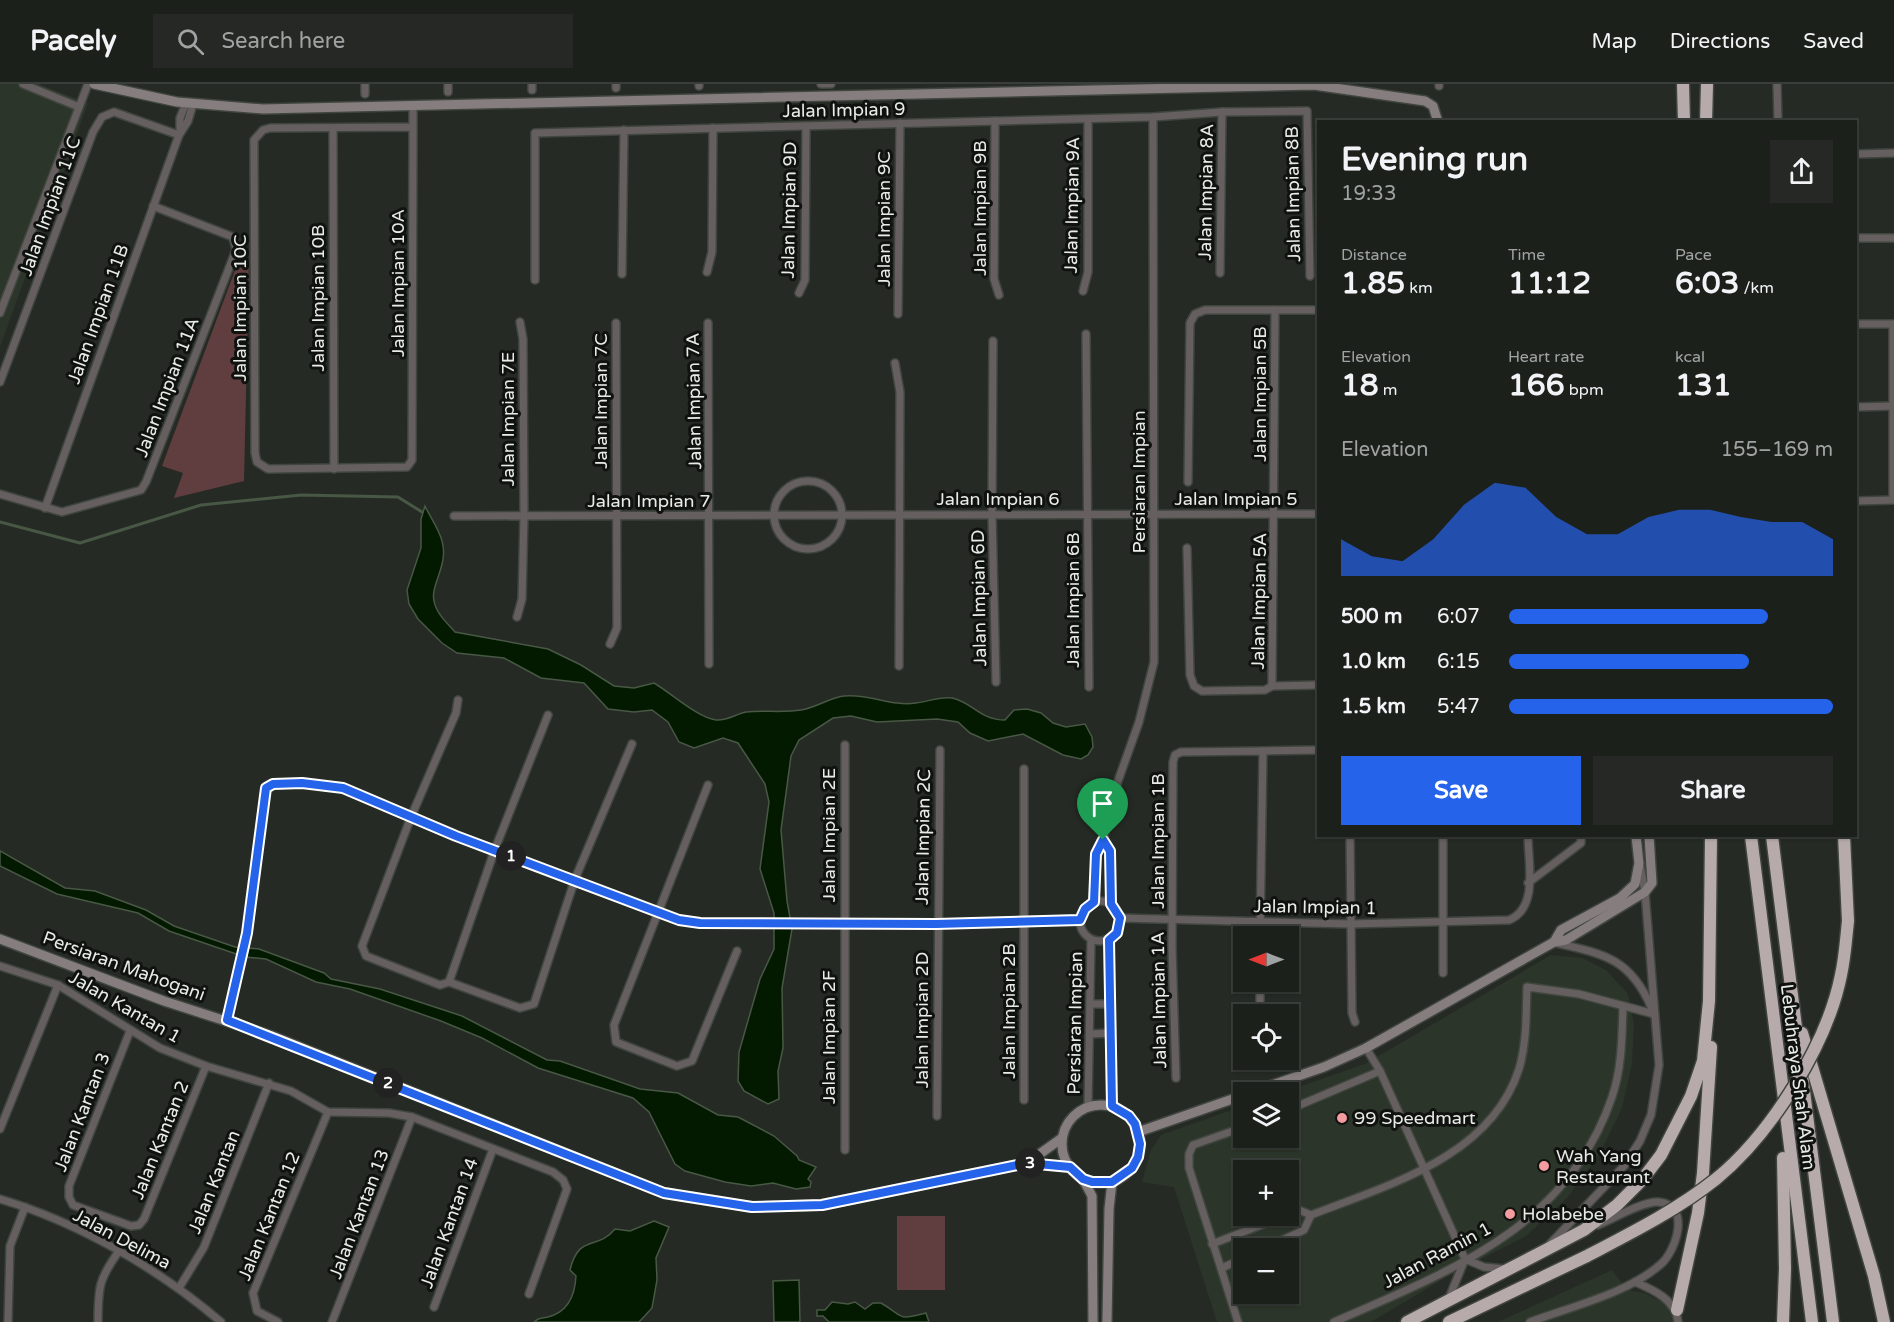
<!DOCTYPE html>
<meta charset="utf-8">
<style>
body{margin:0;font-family:"Varela Round",sans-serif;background:#252824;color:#f1f3f6;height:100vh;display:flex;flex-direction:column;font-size:22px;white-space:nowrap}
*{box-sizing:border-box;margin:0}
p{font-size:20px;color:#a0a3a3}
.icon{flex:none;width:33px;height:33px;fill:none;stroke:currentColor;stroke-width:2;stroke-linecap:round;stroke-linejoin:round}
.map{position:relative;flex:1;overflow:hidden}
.drawer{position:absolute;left:1317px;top:36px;width:540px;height:717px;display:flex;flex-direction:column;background:#1c201b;border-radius:0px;box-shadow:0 2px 4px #0004,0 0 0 2px #3a3e3a}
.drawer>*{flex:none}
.needle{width:39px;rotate:270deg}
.tools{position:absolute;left:1233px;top:842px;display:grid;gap:12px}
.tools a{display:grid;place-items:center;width:66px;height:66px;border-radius:0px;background:#1c201b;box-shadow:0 2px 4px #0004,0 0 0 2px #3a3e3a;font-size:30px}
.pin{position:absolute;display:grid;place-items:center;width:51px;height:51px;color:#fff;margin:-62px -26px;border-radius:50% 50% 50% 0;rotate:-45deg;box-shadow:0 0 6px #0007}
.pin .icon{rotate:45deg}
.km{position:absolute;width:30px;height:30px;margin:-15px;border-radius:50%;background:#222;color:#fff;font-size:16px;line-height:30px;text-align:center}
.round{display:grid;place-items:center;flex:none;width:63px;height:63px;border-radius:0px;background:#252824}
.overview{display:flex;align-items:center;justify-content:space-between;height:102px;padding:0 24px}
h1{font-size:33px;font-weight:700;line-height:45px}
.figures{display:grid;grid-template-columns:repeat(3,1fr);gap:9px;height:102px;padding:6px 24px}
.figures div{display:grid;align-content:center}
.figures b{font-size:30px;font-weight:700}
.figures small{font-size:16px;font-weight:400}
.figures p{font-size:16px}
.chart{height:168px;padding:12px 24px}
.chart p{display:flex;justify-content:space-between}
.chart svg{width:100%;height:108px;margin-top:6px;fill:#2563eb;opacity:.7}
.cta{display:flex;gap:12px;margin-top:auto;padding:12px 24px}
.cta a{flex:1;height:69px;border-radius:0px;background:#2563eb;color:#fff;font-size:24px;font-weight:700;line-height:69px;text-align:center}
.cta a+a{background:#252824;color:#f1f3f6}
ul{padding:0 24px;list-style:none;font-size:20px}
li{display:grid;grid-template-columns:96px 72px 1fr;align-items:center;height:45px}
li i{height:15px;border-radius:8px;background:#2563eb}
header{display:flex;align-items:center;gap:36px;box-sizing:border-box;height:84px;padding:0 30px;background:#1c201b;border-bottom:2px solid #3a3e3a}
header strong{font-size:28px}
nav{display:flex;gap:33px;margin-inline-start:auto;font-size:21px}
.search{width:420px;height:54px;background:#252824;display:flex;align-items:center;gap:15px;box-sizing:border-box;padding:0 21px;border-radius:0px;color:#a0a3a3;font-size:22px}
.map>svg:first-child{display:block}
.built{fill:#2c3529;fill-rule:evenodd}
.green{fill:#603d3e}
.water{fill:#031900;stroke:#485845;stroke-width:1.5}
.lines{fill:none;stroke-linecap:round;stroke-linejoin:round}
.stream{stroke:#485845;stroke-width:3}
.street-casing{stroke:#40463f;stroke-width:10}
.secondary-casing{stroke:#40463f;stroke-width:12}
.highway-casing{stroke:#40463f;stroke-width:15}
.street{stroke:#655f5f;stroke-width:7}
.secondary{stroke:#867e7e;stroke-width:9}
.highway{stroke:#b7aaaa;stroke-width:12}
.highway-bridge-casing{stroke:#40463f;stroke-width:15;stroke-linecap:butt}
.highway-bridge{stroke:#b7aaaa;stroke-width:12}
.route-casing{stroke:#fff;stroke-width:12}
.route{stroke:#2563eb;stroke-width:8}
.poi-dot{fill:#f49b9f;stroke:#10120f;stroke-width:2}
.labels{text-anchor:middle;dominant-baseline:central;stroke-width:6;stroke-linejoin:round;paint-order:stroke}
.street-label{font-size:18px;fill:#e8ece7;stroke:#10120f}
.poi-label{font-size:18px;fill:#e8ece7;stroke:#10120f;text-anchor:start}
</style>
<header>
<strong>Pacely</strong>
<div class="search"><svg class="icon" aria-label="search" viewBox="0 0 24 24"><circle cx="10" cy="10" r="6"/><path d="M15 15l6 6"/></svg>Search here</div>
<nav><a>Map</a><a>Directions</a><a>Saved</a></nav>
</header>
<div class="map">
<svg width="1894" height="1238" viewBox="0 0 1894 1238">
<rect width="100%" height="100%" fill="#252b24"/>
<g class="built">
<path d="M0 0H38L88 19 0 263Z"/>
<path d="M1551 871 1582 874 1606 886 1628 910 1634 940 1632 980 1622 1024 1600 1069 1568 1113 1526 1152 1448 1192 1371 1238H1217L1174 1103 1142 1098 1151 1066 1161 1051 1243 1022 1244 1053H1288V1008H1284L1365 980ZM1244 1086H1288V1131H1244ZM1244 1164H1288V1209H1244Z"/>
<path d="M1612 1186 1627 1206 1644 1209 1680 1227 1681 1238H1498Z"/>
</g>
<g class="green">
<path d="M240 173 249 176 244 397 174 414 183 389 162 382Z"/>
<rect x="897" y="1132" width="48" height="74"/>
</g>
<g class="water">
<path d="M425 422C430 433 439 445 442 457 449 481 430 501 434 517 436 529 447 539 455 548L548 565 581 581 614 602 634 604 654 599C671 609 698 634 716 636 727 637 736 630 746 628 764 626 783 629 801 626 815 624 829 614 844 612 869 609 891 623 916 619 928 618 939 612 952 614 972 618 980 636 1005 636L1014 626 1027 625 1041 629 1053 639 1066 643 1085 640 1092 653 1093 663 1088 671 1081 675 1063 671 1023 650 988 657 970 649 958 638 937 635 877 638 851 632 833 634 799 656 791 672 781 746 787 817 792 845 782 904 783 964 778 987 779 1015 768 1020 744 1007 738 997 739 968 760 895 774 865V829L760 785 769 718 765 700 738 659 723 654 694 664 679 658 668 638 652 626 634 628 608 625 584 599 541 594 504 574 457 569 442 559 418 535 409 520 407 506 421 464V435Z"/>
<path d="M0 767 65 804 95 807 146 826 174 842 235 863 259 865 324 889 331 895 380 905 462 932 547 976 560 977 640 1005 678 1009 718 1031 738 1033 774 1052 797 1072 799 1076 816 1083 808 1095 811 1098 810 1103 796 1105 773 1099 751 1102 725 1098 685 1087 675 1080 649 1028 633 1014 538 984 482 954 441 937 350 905 316 898 266 875 245 873 169 847 138 829 57 810 0 782Z"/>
<path d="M654 1137 669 1143 656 1174 657 1196 652 1224 639 1238H534C539 1233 541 1235 548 1233 568 1228 575 1212 576 1192L570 1186C579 1149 597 1167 615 1145L630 1147Z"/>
<path d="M799 1196 800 1238H774L773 1197Z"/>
<path d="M832 1218 848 1220 855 1218 865 1225 873 1219H881C905 1233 896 1237 926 1229L929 1238H829L823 1232H817V1226H825Z"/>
</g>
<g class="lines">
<path class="stream" d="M0 438 80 459 201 421 301 411 398 413 422 428"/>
<defs>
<g id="street">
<path d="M23 0 79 23"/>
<path d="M448 0V8"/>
<path d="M616 0V4"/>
<path d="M821 0H831"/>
<path d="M1439 0V2"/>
<path d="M1777 0 1778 38"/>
<path d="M699 2V0"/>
<path d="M532 6V0"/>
<path d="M365 10V0"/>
<path d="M413 22V55L412 376 407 383 268 385 257 378 255 369 254 56 263 46 270 44 413 43"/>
<path d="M995 37 994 195 999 211"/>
<path d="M333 44 334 385"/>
<path d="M180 47V34L186 19"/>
<path d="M1856 70 1894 69"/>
<path d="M1856 154H1894"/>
<path d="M707 188 712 168 713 44"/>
<path d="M1220 189 1222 28"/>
<path d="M622 190 624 46"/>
<path d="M535 196V49L1153 33 1222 28 1307 27 1310 192"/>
<path d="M1083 207 1088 188V35"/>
<path d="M799 209 805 196 806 42"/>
<path d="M1275 226H1318"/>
<path d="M0 229 88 0"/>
<path d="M898 230 900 39"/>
<path d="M708 239 709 580"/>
<path d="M1856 240H1894"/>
<path d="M1893 240V416"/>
<path d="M1086 250 1089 603"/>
<path d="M993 257 992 430 996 598"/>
<path d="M895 279 900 308 899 582"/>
<path d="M0 298 93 48 102 33 114 28 179 51"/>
<path d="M1856 323 1893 322"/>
<circle cx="808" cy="431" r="34"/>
<path d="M0 410 62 428 141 406 146 398 236 166 233 153 153 122"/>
<path d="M1856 417 1894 416"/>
<path d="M45 424 179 51 188 37 193 20"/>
<path d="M454 432 1318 430"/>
<path d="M1187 464 1190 591 1194 602 1202 607 1265 606 1272 602 1275 226H1205L1195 230 1190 239 1188 398"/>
<path d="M517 533 522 515 524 431 523 255 520 238"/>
<path d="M610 560 617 544 616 239"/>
<path d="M1272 602 1318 601"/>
<path d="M458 616 456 629 411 733 362 862 366 872 440 901 449 898 520 924 534 920 575 795 632 660"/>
<path d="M845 661V1066"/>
<path d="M1263 667 1318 666"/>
<path d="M1024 685V1016"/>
<path d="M708 701 614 941 616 958 677 982 692 977 737 867"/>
<path d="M1350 752 1352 929 1355 938"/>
<path d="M1443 752V889"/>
<path d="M1103 756 1110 767 1111 820"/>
<path d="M1528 799 1581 759V752"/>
<circle cx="1100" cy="837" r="20"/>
<path d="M1094 818 1096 770 1103 756 1118 697 1139 638 1154 578 1153 33"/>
<path d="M1120 834 1351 840 1509 836C1539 824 1528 778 1528 752"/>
<path d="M1109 856 1112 1022"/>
<path d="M1556 859C1605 870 1631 875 1652 925"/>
<path d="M0 882 58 901 160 964 206 982 291 1007 328 1028 389 1029 412 1033 553 1088 563 1096 567 1105 529 1210"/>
<path d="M449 898 495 765 548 631"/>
<path d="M1091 920H1111"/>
<path d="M1260 930V897"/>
<path d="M227 936 247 849 264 714 266 704 273 700 302 699 343 704 456 752 679 836 700 839 936 840 1080 835"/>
<path d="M130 947 69 1102V1113L73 1121 131 1142 139 1141 144 1135 206 982"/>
<path d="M1090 950 1111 949"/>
<path d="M1366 964 1380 987 1465 1175 1484 1183 1505 1185"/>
<path d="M1176 994 1172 863 1173 678 1175 671 1181 668 1263 667 1260 852"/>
<path d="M1088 1023 1091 856"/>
<path d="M1288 1026 1380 987"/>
<path d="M937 1032 940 666"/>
<path d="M0 1045 58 901"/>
<path d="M0 1115C78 1138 159 1185 221 1238"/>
<path d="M1288 1130 1299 1126 1311 1131C1388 1101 1491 1073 1519 985 1527 958 1526 930 1527 903L1579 910 1654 930"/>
<path d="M1212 1160 1287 1131"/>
<path d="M1550 1160 1624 1082 1640 1057 1651 1031 1659 981 1645 808 1640 781"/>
<path d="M1265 1164 1304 1146 1311 1131"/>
<path d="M1222 1184 1244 1174"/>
<path d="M1635 1198C1654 1206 1676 1216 1678 1238"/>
<path d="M179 1204 204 1163 269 999"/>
<path d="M1449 1214 1465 1175"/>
<path d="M434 1223 493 1065"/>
<path d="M8 1238 10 1162 25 1123"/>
<path d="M98 1238C98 1203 99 1195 119 1167"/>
<path d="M278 1238 257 1227 253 1209 328 1028"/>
<path d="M332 1238 412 1033"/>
<path d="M1238 1238 1189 1084V1070L1193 1061 1244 1043"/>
<path d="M1334 1238C1450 1187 1568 1144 1612 1013 1622 984 1622 952 1623 922"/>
<path d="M1530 1238C1570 1223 1629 1209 1661 1180 1676 1167 1692 1120 1658 1118 1643 1117 1613 1135 1598 1141"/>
</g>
<g id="secondary">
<path d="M94 0 177 18 263 25 1314 1 1425 17 1433 22 1438 38"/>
<path d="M0 855 164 917 272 952 664 1109 752 1123 822 1121 1027 1079 1070 1083"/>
<path d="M1554 858 1561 846 1620 814 1635 800 1639 779 1636 752"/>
<path d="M1252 1008 1324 983 1366 964 1554 858 1566 856 1645 808 1652 799 1649 752"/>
<circle cx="1101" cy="1060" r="39"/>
<path d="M1138 1048 1244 1011"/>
<path d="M1027 1079 1062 1054"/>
<path d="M1083 1095 1092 1112 1093 1238"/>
<path d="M1107 1238 1109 1125 1112 1098"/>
</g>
<g id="highway">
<path d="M1683 0 1684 38"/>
<path d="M1706 38 1707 0"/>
<path d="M1751 752 1812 1238"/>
<path d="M1772 752 1833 1238"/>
<path d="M1844 752 1848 837"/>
<path d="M1802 949 1874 1192 1884 1238"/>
<path d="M1677 1226 1698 1129 1703 1089 1711 963"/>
<path d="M1407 1238 1584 1146 1617 1121 1642 1096 1661 1071 1691 1012 1703 977 1709 917 1711 752"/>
<path d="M1449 1238 1587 1172"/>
<path d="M1783 1238 1785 1185 1783 1074"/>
</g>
</defs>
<use href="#street" class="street-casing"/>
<use href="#secondary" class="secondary-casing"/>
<use href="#highway" class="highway-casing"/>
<use href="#street" class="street"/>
<use href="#secondary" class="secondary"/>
<use href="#highway" class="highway"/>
<defs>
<path id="highway-bridge" d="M1587 1172C1631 1149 1677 1126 1716 1095 1771 1050 1827 961 1841 891 1845 873 1846 855 1848 837"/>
</defs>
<use href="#highway-bridge" class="highway-bridge-casing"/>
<use href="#highway-bridge" class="highway-bridge"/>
</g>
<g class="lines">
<defs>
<path id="route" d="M302 699 343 704 456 752 679 836 700 839 936 840 1080 836 1085 825 1094 818 1096 770 1103 756 1110 767 1111 820 1120 834 1117 849 1109 856 1112 1022 1129 1032 1135 1040 1140 1060 1138 1073 1132 1084 1112 1098H1092L1083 1095 1070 1083 1027 1079 822 1121 752 1123 664 1109 227 936 247 849 266 704 273 700Z"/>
</defs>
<use href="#route" class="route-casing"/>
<use href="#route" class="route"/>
</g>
<g class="poi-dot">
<circle cx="1342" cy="1034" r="6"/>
<circle cx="1544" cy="1082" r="6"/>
<circle cx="1510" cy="1130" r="6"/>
</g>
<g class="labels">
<g class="street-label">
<text transform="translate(844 26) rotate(-1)">Jalan Impian 9</text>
<text transform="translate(1206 108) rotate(-89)">Jalan Impian 8A</text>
<text transform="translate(1293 110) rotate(-91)">Jalan Impian 8B</text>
<text transform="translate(1072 121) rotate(-89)">Jalan Impian 9A</text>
<text transform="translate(50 122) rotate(-70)">Jalan Impian 11C</text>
<text transform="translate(980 124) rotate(-90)">Jalan Impian 9B</text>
<text transform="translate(789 126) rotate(-89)">Jalan Impian 9D</text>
<text transform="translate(884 135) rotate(-90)">Jalan Impian 9C</text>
<text transform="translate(398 199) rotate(-90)">Jalan Impian 10A</text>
<text transform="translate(318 214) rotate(-90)">Jalan Impian 10B</text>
<text transform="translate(240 224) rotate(-90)">Jalan Impian 10C</text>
<text transform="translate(98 230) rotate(-70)">Jalan Impian 11B</text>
<text transform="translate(167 303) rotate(-69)">Jalan Impian 11A</text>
<text transform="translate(1260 310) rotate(-90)">Jalan Impian 5B</text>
<text transform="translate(601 317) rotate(-90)">Jalan Impian 7C</text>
<text transform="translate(694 317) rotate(-91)">Jalan Impian 7A</text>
<text transform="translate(508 335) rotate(-90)">Jalan Impian 7E</text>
<text transform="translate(1139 398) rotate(-90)">Persiaran Impian</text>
<text x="998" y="415">Jalan Impian 6</text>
<text x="1236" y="415">Jalan Impian 5</text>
<text x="649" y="417">Jalan Impian 7</text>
<text transform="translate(979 514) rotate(-91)">Jalan Impian 6D</text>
<text transform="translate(1073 516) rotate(-90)">Jalan Impian 6B</text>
<text transform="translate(1259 517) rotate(-89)">Jalan Impian 5A</text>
<text transform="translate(829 751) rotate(-90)">Jalan Impian 2E</text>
<text transform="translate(923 753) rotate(-89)">Jalan Impian 2C</text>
<text transform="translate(1158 757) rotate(-90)">Jalan Impian 1B</text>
<text transform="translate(1315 823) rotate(1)">Jalan Impian 1</text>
<text transform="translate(124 882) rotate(20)">Persiaran Mahogani</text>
<text transform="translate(1159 916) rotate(-91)">Jalan Impian 1A</text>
<text transform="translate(125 923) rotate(30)">Jalan Kantan 1</text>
<text transform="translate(1009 927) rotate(-90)">Jalan Impian 2B</text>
<text transform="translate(922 936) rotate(-90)">Jalan Impian 2D</text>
<text transform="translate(1075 939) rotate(-89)">Persiaran Impian</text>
<text transform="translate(829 953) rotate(-90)">Jalan Impian 2F</text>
<text transform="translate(1798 993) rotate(83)">Lebuhraya Shah Alam</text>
<text transform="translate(82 1028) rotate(-69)">Jalan Kantan 3</text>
<text transform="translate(160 1056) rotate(-68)">Jalan Kantan 2</text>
<text transform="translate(214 1098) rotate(-68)">Jalan Kantan</text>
<text transform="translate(359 1130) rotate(-69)">Jalan Kantan 13</text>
<text transform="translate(269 1132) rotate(-68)">Jalan Kantan 12</text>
<text transform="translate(449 1139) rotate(-70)">Jalan Kantan 14</text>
<text transform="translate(122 1155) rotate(28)">Jalan Delima</text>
<text transform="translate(1437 1171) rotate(-28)">Jalan Ramin 1</text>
</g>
<g class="poi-label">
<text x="1354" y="1034">99 Speedmart</text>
<text x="1556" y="1072">Wah Yang<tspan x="1556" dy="21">Restaurant</tspan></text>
<text x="1522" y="1130">Holabebe</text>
</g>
</g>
</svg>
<div class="tools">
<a><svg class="needle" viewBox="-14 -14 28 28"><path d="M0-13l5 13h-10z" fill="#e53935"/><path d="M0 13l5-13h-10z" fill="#a0a3a3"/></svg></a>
<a><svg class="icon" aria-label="locate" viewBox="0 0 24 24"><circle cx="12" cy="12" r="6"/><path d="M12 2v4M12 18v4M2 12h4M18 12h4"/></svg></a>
<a><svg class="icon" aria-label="layers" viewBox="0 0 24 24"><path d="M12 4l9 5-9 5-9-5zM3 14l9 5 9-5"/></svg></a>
<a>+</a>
<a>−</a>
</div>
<div class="pin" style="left:1103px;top:756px;background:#1e9e55"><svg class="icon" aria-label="arrive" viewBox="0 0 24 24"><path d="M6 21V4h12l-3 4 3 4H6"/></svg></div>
<b class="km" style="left:511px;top:772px">1</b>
<b class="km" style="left:388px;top:999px">2</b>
<b class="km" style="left:1030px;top:1079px">3</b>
<section class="drawer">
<div class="overview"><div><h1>Evening run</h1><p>19:33</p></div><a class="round"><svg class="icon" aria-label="share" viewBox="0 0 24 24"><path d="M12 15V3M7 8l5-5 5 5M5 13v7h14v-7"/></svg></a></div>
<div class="figures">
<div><p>Distance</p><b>1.85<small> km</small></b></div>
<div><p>Time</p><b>11:12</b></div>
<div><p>Pace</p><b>6:03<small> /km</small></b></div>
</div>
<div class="figures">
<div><p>Elevation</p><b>18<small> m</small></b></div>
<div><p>Heart rate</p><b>166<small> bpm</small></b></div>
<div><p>kcal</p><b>131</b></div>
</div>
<div class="chart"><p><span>Elevation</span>155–169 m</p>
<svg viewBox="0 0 160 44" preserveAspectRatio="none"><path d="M0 44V29L10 36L20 38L30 29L40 15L50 6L60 8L70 20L80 27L90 27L100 20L110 17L120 17L130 20L140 22L150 22L160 29V44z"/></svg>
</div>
<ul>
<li><b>500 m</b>6:07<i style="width:80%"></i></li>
<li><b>1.0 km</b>6:15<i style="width:74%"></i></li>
<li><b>1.5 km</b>5:47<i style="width:100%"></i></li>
</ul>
<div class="cta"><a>Save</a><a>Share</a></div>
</section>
</div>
